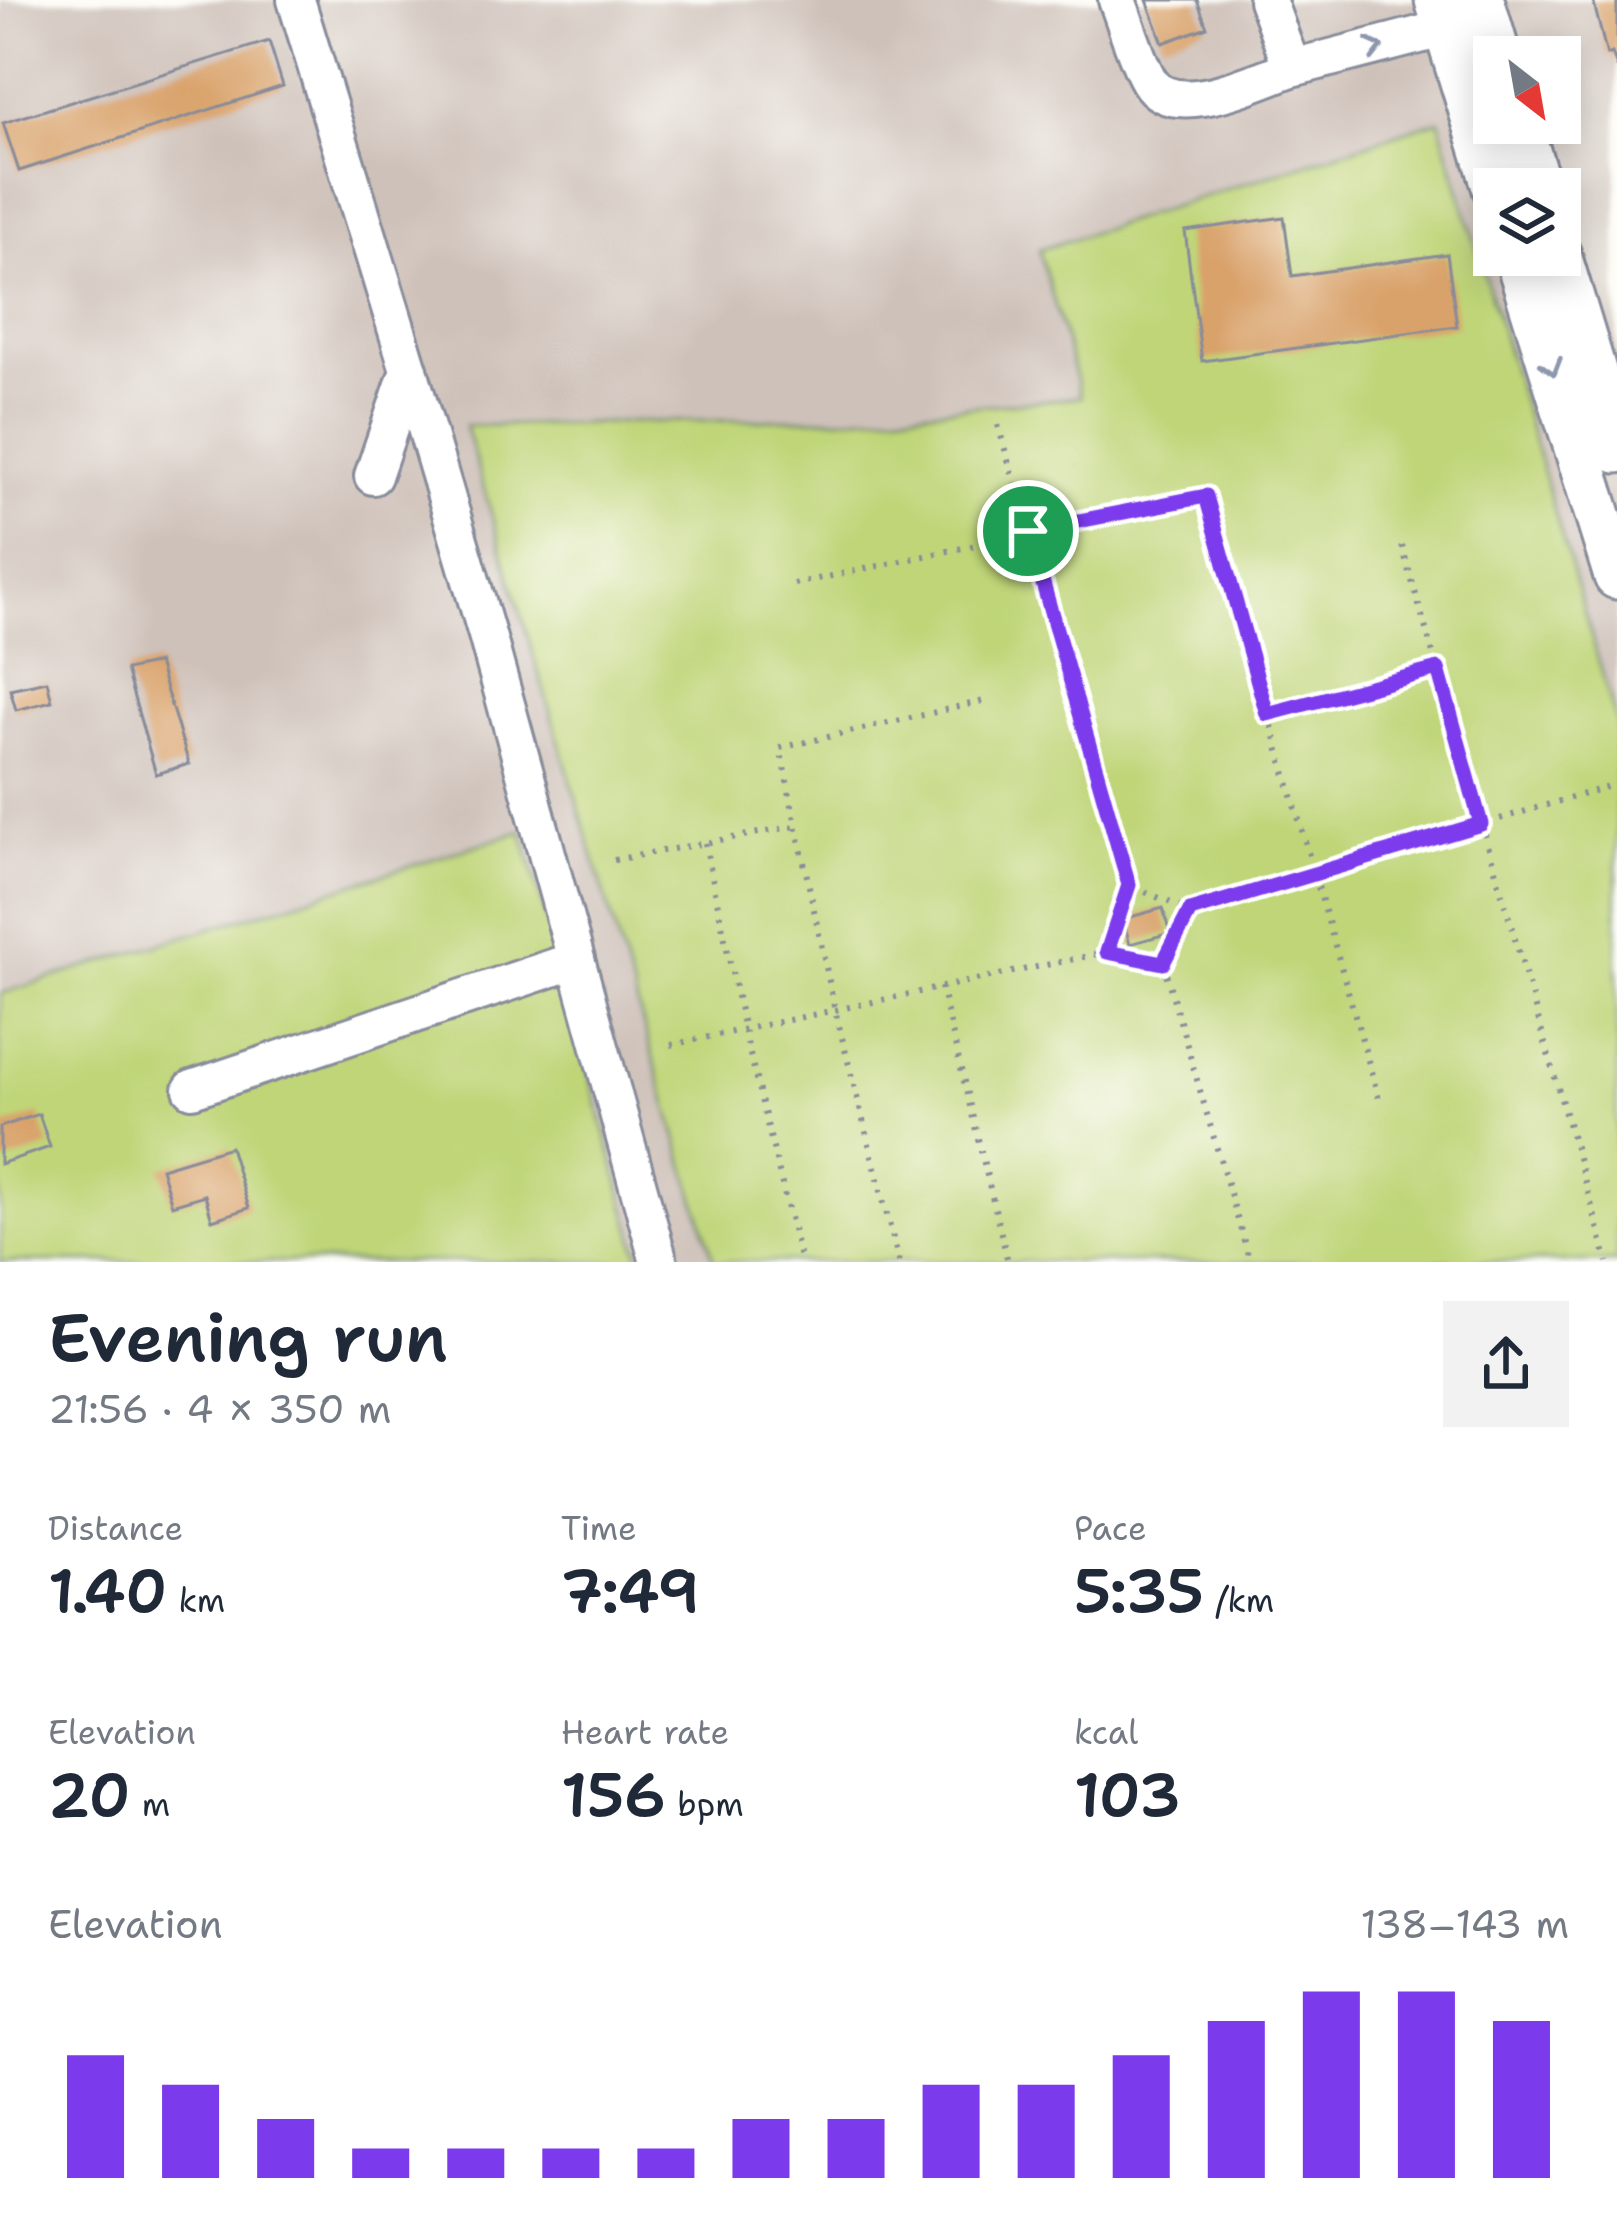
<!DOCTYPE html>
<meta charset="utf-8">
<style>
body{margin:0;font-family:"Shantell Sans",sans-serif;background:#f2f2f3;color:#1f2937;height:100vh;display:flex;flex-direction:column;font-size:45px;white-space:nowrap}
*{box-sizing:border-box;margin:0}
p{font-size:39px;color:#747a83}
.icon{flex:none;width:66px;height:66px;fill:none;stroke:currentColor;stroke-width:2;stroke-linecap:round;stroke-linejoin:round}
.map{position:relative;height:1262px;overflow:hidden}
.drawer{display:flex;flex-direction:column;background:#fff;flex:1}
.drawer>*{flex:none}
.needle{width:78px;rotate:149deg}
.buttons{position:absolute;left:1473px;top:36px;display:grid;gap:24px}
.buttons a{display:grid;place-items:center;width:108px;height:108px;border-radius:0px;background:#fff;box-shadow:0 6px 30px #0003;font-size:60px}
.pin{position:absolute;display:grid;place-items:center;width:102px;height:102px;color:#fff;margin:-51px;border:6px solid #fff;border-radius:50%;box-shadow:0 3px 12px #0007}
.round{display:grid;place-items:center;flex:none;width:126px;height:126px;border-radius:0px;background:#f2f2f3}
.head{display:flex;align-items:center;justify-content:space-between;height:204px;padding:0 48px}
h1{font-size:66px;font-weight:600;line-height:90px}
.stats{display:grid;grid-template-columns:repeat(3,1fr);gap:18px;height:204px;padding:12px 48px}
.stats div{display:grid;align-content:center}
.stats b{font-size:60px;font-weight:600}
.stats small{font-size:33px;font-weight:400}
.stats p{font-size:33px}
.chart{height:336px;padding:24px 48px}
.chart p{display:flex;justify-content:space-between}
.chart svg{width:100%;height:216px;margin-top:12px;stroke:#7c3aed;stroke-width:6}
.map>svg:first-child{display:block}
.industrial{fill:#cec1b9;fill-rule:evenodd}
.green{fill:#bfd578;stroke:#6d826b;stroke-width:3}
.building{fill:#d9a26b}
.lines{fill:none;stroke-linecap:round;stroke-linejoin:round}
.minor-casing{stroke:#888c9a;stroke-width:42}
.major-casing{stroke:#888c9a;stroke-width:51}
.path{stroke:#888c9a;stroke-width:6;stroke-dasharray:3 9;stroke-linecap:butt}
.minor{stroke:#fff;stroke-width:36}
.major{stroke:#fff;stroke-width:45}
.oneway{stroke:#8d97ae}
.route-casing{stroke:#fff;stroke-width:24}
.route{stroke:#7c3aed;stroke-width:15}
</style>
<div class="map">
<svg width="1617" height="1262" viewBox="0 0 1617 1262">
<rect width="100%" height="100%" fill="#fdfcf7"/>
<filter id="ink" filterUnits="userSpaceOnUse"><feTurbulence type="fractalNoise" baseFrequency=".00833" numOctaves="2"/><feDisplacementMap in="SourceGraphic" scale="24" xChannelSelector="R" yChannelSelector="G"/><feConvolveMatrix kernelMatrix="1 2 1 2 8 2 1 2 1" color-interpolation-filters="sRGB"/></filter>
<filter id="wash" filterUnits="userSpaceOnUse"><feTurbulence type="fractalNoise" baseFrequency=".004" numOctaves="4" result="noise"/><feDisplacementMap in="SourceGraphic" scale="48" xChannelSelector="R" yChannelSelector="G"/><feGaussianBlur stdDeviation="2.7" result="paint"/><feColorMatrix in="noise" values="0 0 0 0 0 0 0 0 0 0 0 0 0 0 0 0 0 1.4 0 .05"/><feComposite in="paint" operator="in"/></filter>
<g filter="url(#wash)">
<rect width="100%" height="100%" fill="#f4ead5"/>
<path class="industrial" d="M0 0H1617V1262H0ZM1494 57H1560V123H1494ZM1494 189H1560V255H1494Z"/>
<g class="green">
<path d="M1439 120 1617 723V1262H714L465 426 839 418 1081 397 1039 250Z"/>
<path d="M522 831 641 1262H0V994Z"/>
</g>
<g id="blocks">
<g class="building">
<path d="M1147 0H1197L1207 27 1163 43Z"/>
<path d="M1593 0H1617V67L1612 53 1607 55Z"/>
<path d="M269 41 283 86 19 171 3 123Z"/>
<path d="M1284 217 1292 276 1447 254 1457 326 1202 361 1185 231Z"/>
<path d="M158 663 189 764 156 774 126 670Z"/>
<path d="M47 681 52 701 16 710 10 689Z"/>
<path d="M1163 908 1170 933 1130 944 1123 919Z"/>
<path d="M39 1114 50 1147 0 1164V1127Z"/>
<path d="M230 1147 249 1208 212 1220 205 1195 172 1205 161 1168Z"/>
</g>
</g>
</g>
<g filter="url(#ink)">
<use href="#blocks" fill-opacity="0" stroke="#888c9a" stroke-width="3"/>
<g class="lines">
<defs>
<g id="minor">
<path d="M296 0 409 370 373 476"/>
<path d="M1117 0C1127 26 1135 57 1149 81 1173 122 1257 80 1292 68"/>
<path d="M1267 0 1292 68 1446 28"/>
<path d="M409 370 487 635 659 1262"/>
<path d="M192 1089 576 960"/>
</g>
<g id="major">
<path d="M1438 0 1496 189"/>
<path d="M1481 0 1498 57"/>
<path d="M1518 123 1539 189"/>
<path d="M1517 255 1617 576"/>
<path d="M1558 255 1617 450"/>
</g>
</defs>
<use href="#minor" class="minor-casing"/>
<use href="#major" class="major-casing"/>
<g class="path">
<path d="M998 425 1129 885"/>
<path d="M1402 546 1608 1262"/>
<path d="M794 584 1206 496 1381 1106"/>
<path d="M1267 714 1437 669"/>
<path d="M705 843 744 1030 801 1262"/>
<path d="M614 860 796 826"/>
<path d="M1190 911 1163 963 1107 952 1129 885 1190 911 1617 784"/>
<path d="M1163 963 1250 1262"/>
<path d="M941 987 1008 1262"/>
<path d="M671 1045 1107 952"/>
<path d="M899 1262 835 1010 780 748 988 700"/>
</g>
<use href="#minor" class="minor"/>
<use href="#major" class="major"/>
</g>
<defs><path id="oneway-chevron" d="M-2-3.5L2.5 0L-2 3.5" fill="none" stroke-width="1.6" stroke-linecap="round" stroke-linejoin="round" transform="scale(3)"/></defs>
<g class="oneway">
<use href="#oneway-chevron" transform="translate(1375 48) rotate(-14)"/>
<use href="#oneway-chevron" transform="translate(1552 367) rotate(73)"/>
</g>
</g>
<g class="lines" filter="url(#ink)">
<defs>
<path id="route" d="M1206 496 1267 714 1438 669 1481 824 1190 911 1163 963 1107 952 1129 885 1028 531Z"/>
</defs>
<use href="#route" class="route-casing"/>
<use href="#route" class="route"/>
</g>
</svg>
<div class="buttons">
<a><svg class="needle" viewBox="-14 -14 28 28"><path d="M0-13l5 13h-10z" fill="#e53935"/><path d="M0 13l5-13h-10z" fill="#747a83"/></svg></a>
<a><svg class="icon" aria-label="layers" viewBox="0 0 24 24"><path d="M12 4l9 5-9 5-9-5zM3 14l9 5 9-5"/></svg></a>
</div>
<div class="pin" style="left:1028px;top:531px;background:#1e9e55"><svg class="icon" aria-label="arrive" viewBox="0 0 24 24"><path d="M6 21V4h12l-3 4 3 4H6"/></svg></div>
</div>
<section class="drawer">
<div class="head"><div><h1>Evening run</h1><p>21:56 · 4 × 350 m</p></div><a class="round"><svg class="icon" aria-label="share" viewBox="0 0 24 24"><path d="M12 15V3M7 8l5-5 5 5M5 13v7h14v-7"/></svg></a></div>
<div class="stats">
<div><p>Distance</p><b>1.40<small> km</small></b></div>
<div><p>Time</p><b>7:49</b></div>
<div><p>Pace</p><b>5:35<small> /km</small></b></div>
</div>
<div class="stats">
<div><p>Elevation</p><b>20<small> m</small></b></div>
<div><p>Heart rate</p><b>156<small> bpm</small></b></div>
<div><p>kcal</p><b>103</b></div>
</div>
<div class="chart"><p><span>Elevation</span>138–143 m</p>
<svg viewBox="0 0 160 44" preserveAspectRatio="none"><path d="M5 44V19M15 44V25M25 44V32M35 44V38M45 44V38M55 44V38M65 44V38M75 44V32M85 44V32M95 44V25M105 44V25M115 44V19M125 44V12M135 44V6M145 44V6M155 44V12"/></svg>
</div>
</section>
